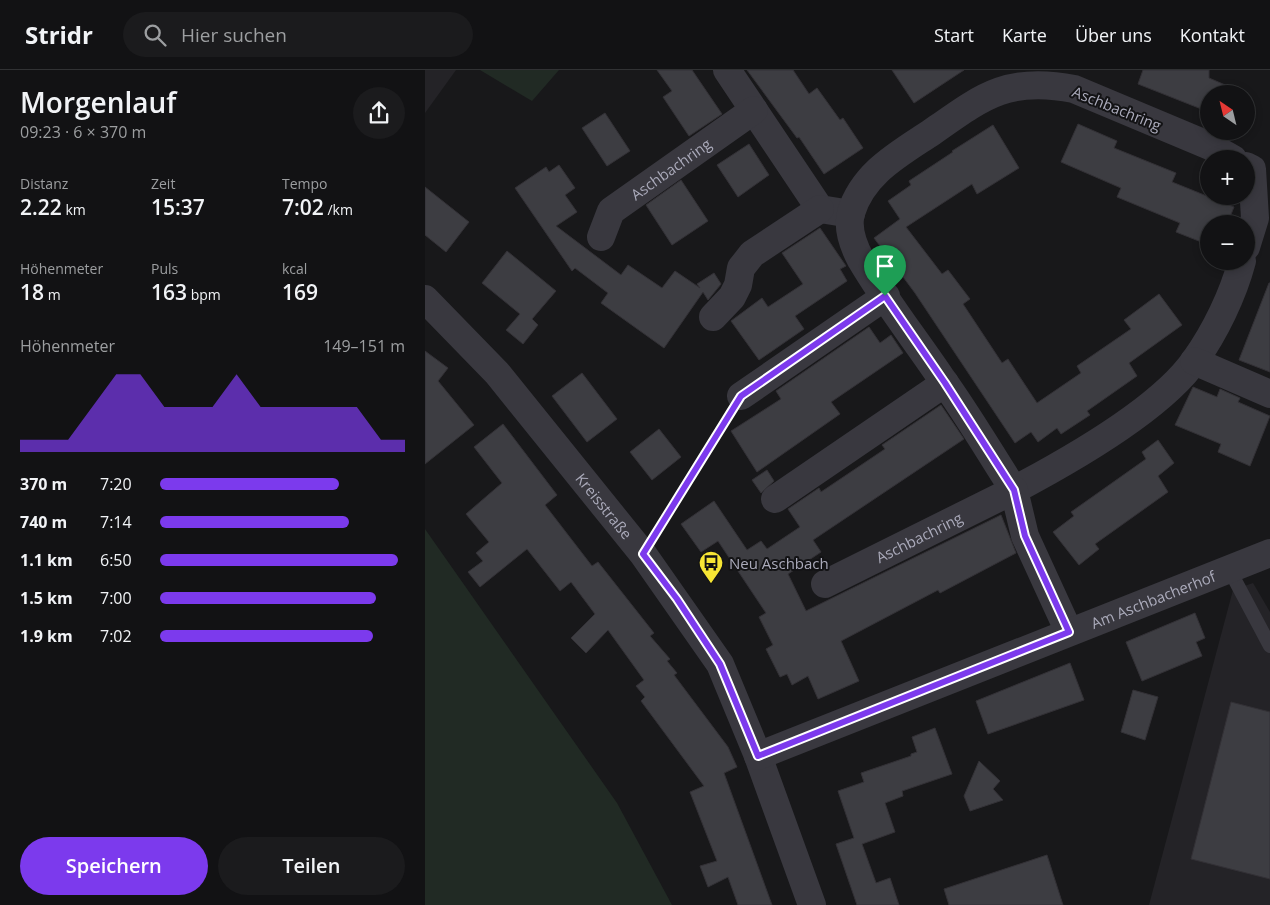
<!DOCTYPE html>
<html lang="de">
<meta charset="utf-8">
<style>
body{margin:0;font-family:"Open Sans",sans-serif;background:#1b1b1d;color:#f1f3f6;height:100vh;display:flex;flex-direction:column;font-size:19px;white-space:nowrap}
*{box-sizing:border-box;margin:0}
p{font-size:16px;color:#9c9ea0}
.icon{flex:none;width:28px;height:28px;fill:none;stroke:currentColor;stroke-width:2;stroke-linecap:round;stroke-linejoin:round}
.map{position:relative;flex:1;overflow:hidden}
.sheet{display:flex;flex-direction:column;background:#121214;width:425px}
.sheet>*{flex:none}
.needle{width:32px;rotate:325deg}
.controls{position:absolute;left:775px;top:15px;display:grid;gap:10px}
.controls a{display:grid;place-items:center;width:55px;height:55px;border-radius:50%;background:#121214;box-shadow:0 2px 8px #0003,0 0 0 1px #313234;font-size:25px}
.pin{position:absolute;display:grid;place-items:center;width:42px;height:42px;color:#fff;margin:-51px -21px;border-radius:50% 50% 50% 0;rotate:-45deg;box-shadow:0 0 5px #0007}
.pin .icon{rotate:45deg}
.round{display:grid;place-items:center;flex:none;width:52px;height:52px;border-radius:26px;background:#1b1b1d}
.summary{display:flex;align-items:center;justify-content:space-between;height:85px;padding:0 20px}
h1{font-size:28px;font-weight:600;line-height:38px}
.stats{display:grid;grid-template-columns:repeat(3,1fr);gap:8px;height:85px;padding:5px 20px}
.stats div{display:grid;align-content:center}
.stats b{font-size:21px;font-weight:600}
.stats small{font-size:14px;font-weight:400}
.stats p{font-size:14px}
.chart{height:140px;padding:10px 20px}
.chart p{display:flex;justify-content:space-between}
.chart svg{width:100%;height:90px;margin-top:5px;fill:#7c3aed;opacity:.7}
.primary-button{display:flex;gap:10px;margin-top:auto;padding:10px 20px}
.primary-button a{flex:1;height:58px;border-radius:30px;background:#7c3aed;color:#fff;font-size:20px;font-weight:600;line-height:58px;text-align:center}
.primary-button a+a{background:#1b1b1d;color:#f1f3f6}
ul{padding:0 20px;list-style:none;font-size:16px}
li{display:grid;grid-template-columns:80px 60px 1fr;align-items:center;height:38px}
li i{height:12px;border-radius:6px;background:#7c3aed}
header{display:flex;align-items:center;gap:30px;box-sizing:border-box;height:70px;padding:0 25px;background:#121214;border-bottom:1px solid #313234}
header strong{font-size:24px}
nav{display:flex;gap:28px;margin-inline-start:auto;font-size:18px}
.search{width:350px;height:45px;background:#1b1b1d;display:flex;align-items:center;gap:12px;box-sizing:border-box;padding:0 18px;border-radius:28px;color:#9c9ea0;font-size:19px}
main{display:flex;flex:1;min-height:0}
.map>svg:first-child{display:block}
.built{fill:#242327}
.green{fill:#212a24}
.building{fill:#3d3d42;stroke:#333136}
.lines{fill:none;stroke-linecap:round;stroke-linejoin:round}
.path{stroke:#3e3f46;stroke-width:3;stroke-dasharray:2.5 4;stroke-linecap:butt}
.service{stroke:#39383f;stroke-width:14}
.minor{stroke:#39383f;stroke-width:28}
.tertiary{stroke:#39383f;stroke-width:28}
.route-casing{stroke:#fff;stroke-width:10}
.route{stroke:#7c3aed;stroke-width:6}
.labels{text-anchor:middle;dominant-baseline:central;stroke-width:4;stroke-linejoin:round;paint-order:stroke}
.street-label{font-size:15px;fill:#aaaaba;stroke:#131315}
.poi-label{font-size:15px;fill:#aaaaba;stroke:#131315;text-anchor:start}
</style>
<header>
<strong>Stridr</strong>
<div class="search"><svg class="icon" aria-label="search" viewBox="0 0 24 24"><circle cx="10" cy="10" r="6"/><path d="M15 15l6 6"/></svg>Hier suchen</div>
<nav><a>Start</a><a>Karte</a><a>Über uns</a><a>Kontakt</a></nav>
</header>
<main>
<section class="sheet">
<div class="summary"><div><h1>Morgenlauf</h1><p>09:23 · 6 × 370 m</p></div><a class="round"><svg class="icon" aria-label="share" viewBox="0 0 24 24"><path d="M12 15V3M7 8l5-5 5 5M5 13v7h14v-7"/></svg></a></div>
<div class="stats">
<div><p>Distanz</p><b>2.22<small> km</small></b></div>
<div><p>Zeit</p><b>15:37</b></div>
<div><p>Tempo</p><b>7:02<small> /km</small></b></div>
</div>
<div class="stats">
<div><p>Höhenmeter</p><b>18<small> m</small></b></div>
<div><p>Puls</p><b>163<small> bpm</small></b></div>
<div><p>kcal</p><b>169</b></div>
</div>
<div class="chart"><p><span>Höhenmeter</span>149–151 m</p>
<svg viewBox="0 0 160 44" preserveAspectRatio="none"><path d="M0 44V38L10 38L20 38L30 22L40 6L50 6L60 22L70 22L80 22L90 6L100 22L110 22L120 22L130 22L140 22L150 38L160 38V44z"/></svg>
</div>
<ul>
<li><b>370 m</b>7:20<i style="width:73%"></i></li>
<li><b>740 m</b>7:14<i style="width:77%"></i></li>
<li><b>1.1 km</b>6:50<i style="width:97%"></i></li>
<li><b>1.5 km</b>7:00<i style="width:88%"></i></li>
<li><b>1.9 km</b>7:02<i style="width:87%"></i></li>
</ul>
<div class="primary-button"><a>Speichern</a><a>Teilen</a></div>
</section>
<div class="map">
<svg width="845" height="835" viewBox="0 0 845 835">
<rect width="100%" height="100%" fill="#18181a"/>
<g class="built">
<path d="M0 0H31L0 43Z"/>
<path d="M828 513 845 542V835H724L808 520Z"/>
</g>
<g class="green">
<path d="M55 0H134L107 31Z"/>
<path d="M0 459 192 733 247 835H0Z"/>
</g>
<g class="building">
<path d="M232 0H267L297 44 264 66 238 27 247 21Z"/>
<path d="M322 0H368L384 24 392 18 415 50 418 48 438 78 399 104 374 67 372 68Z"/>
<path d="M467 0H539L489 33Z"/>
<path d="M718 0H784V8L821 24H784V42L713 14Z"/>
<path d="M180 43 205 81 182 96 157 58Z"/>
<path d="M653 54 692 71 689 78 751 103 747 112 809 137 802 154H784V175L751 162 755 153 692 127 696 118 636 92Z"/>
<path d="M568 55 594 98 552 124 547 114 481 157 517 204 523 200 545 229 538 234 577 293 583 289 612 333 656 303 652 296 706 259 699 250 734 224 757 255 704 293 712 306 662 341 665 345 636 364 632 358 613 372 606 362 590 373 490 223 449 168 475 149 463 131 486 115 484 111 528 82 527 81Z"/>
<path d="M324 74 344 105 313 127 292 95Z"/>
<path d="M134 95 150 118 140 125 152 142 131 156 196 205 203 195 237 218 250 201 275 218 272 214 289 203 296 214 283 230 278 222 239 278 176 233 183 223 150 198 147 201 90 118 121 97 124 102Z"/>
<path d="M256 110 283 151 247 175 221 135Z"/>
<path d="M0 117 44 152 21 182 0 165Z"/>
<path d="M395 158 421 196 415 199 422 211 370 246 379 259 334 290 306 251 337 228 343 237 378 214 357 183Z"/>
<path d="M82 181 131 221 107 249 113 255 98 274 81 260 95 244 57 213Z"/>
<path d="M844 213H845V302L814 290Z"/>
<path d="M444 257 455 273 466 265 478 283 406 332 415 344 332 402 306 361 356 329 351 321Z"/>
<path d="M0 281 23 298 13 311 49 355 0 394Z"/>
<path d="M157 303 192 349 162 372 127 326Z"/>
<path d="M768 317 792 327 795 319 815 328 813 332 845 346 825 396 793 382 796 374 750 355Z"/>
<path d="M516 335 539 369 388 470 396 482 363 504 381 541 576 445 591 483 515 523 513 520 416 571 434 611 393 629 383 606 367 615 362 604 355 607 341 579 348 575 334 547 341 543 293 471 276 482 256 454 289 431 322 480 336 471 342 479 375 457 363 439 394 418 396 422 460 379 457 375Z"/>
<path d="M78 354 132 425 120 435 167 496 173 492 229 563 225 566 245 589 242 591 252 603 249 605 303 677 312 697 299 703 347 835H313L303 807 283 817 275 796 292 791 265 722 279 716 216 631 220 627 211 616 219 610 183 560 161 583 146 568 170 544 146 512 135 521 102 479 55 517 43 502 58 491 51 483 64 472 41 444 77 413 49 377Z"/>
<path d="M234 359 256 387 227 410 205 382Z"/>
<path d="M733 370 749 393 733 406 743 422 670 474 674 479 654 495 628 462 649 446 646 442 721 389 717 382Z"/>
<path d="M342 400 349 411 336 423 327 410Z"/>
<path d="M770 543 780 568 771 572 777 586 717 611 701 572Z"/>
<path d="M645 593 659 630 563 664 551 631Z"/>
<path d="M708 620 733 627 720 670 696 662Z"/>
<path d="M806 632 845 642V809L766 789Z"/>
<path d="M510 658 527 704 477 721 478 726 460 733 470 762 437 774 451 813 465 808 474 835H432L411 774 429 768 413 721 439 712 436 703 486 686V684L492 682 487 667Z"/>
<path d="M554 691 575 711 568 719 578 730 545 741 539 726Z"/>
<path d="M622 785 638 835H524L519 819Z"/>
</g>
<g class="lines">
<path class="path" d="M232 461 303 348"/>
<path class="service" d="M804 499 845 576"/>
<g class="minor">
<path d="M302 0 395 139 426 144"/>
<path d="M808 89 785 76 649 19C583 6 558 26 507 62 474 84 438 103 426 143 422 158 429 177 436 190 460 231 490 269 517 309 543 345 565 383 589 420 642 392 735 340 770 290 790 262 808 225 817 191"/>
<path d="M821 96 827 99 830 148 821 177"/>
<path id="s1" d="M176 167 186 141 329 40"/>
<path d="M288 247 307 227 313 215 316 198 327 184 395 139"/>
<path d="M769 291 845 324"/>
<path d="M316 326 461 226"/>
<path d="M350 429 520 313"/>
<path id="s2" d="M400 514 589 420 600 466 644 562"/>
</g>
<g class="tertiary">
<path id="s3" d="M0 229 72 303 218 484 295 594 333 686 387 835"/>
<path id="s4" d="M333 686 845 483"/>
</g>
</g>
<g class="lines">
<defs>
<path id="route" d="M460 226 520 313 589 420 600 466 644 562 333 686 295 594 252 529 218 484 316 326Z"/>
</defs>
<use href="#route" class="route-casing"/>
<use href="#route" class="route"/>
</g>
<defs>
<symbol id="bus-pin" viewBox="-11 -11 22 30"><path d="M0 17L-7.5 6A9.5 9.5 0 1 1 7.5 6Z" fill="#f6e534" stroke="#131315"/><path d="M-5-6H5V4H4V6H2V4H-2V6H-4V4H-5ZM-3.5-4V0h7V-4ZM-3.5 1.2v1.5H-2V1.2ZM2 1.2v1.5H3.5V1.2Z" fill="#111"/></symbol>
</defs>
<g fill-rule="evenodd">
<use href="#bus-pin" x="272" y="479" width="28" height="38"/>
</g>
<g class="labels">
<g class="street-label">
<text transform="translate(692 38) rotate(22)">Aschbachring</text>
<text stroke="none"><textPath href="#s1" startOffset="101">Aschbachring</textPath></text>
<text stroke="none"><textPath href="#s3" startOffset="274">Kreisstraße</textPath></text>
<text stroke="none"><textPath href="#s2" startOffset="105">Aschbachring</textPath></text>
<text stroke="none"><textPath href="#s4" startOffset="425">Am Aschbacherhof</textPath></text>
</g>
<g class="poi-label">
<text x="304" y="493">Neu Aschbach</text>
</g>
</g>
</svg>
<div class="controls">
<a><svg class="needle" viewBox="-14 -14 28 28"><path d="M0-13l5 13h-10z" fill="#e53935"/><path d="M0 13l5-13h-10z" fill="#9c9ea0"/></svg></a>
<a>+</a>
<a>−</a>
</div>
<div class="pin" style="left:460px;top:226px;background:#1e9e55"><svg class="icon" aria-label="arrive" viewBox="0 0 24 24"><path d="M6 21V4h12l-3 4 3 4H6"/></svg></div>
</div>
</main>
